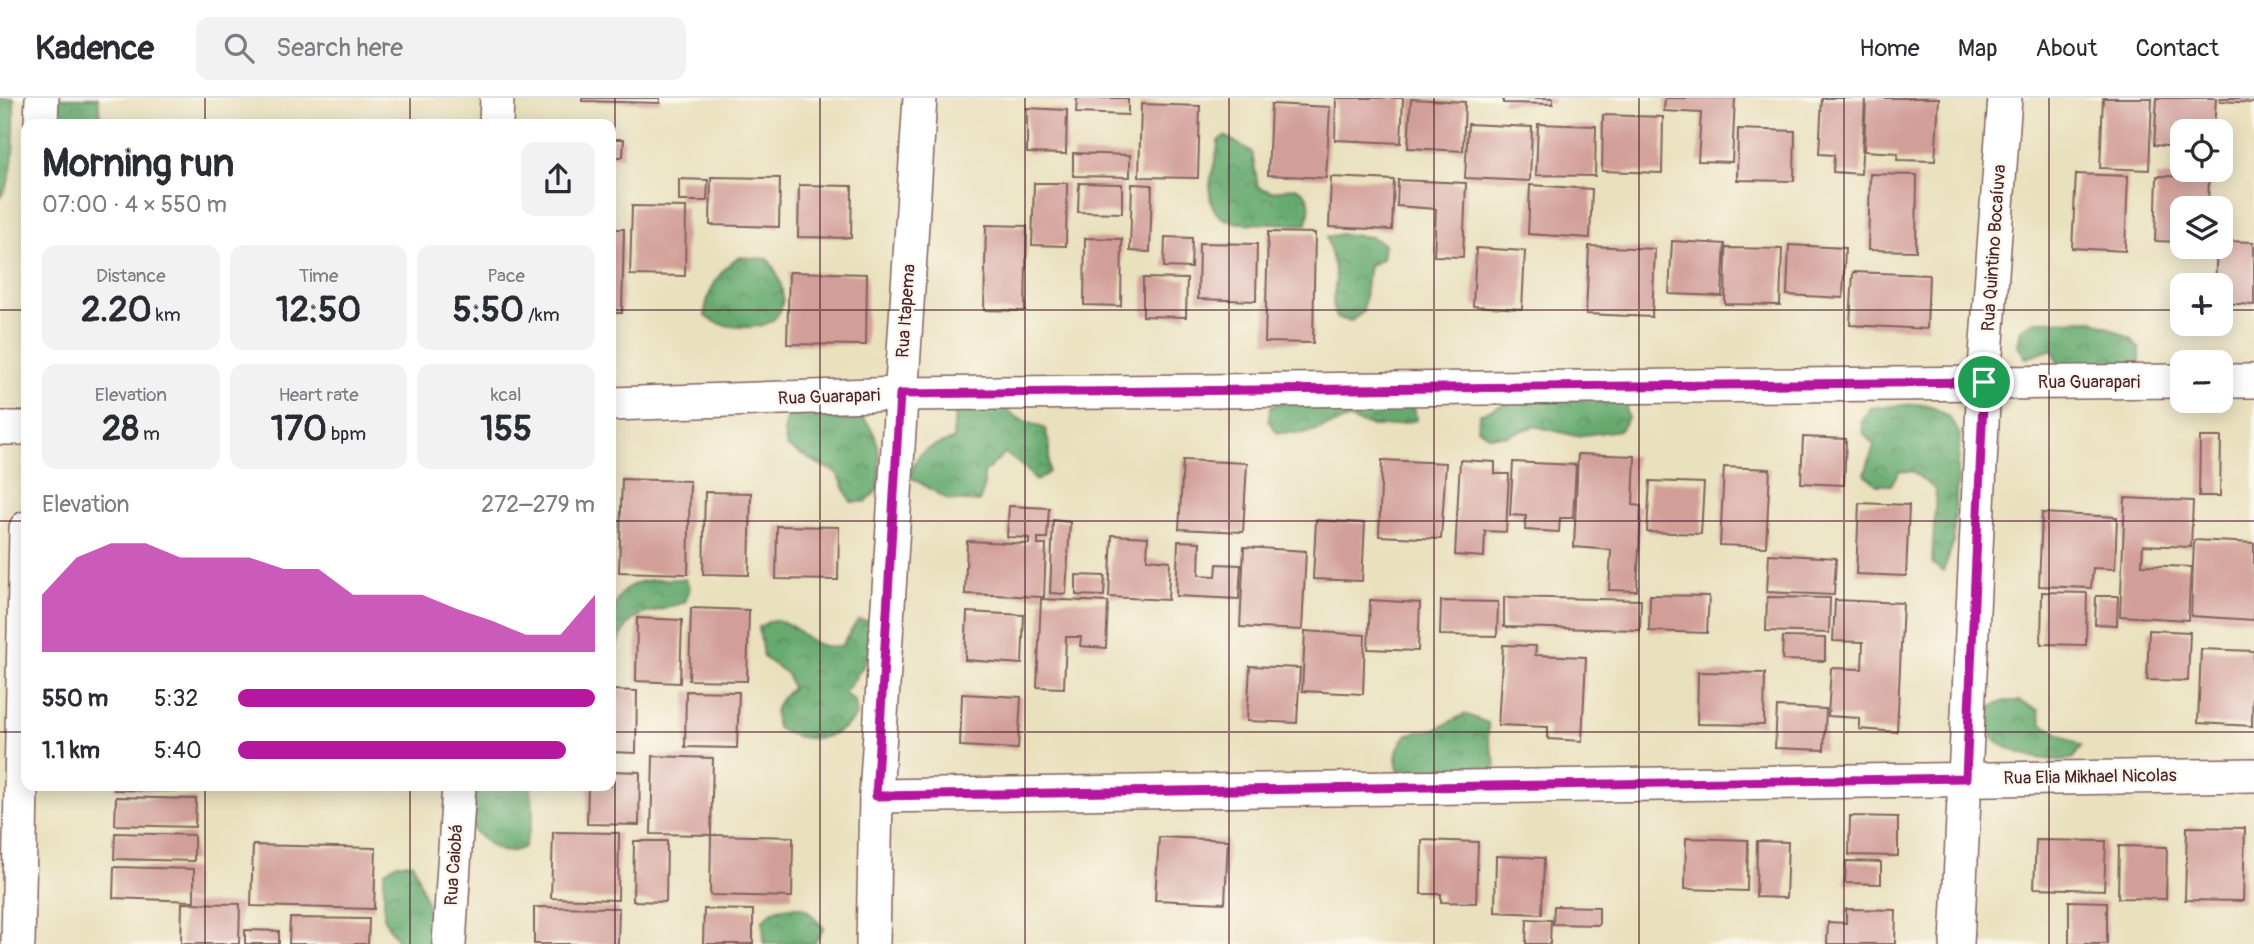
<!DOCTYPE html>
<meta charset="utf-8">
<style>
body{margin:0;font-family:Pangolin,sans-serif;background:#f2f2f3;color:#2b2b33;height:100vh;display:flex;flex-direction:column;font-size:26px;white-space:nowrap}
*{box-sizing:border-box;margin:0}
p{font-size:23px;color:#7c7c81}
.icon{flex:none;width:38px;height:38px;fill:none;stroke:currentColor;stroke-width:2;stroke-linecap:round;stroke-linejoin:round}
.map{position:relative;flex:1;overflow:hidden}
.panel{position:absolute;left:21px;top:21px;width:595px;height:672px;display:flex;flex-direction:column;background:#fff;border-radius:14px;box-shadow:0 4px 18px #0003}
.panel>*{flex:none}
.fabs{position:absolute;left:2170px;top:21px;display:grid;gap:14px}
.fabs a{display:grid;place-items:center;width:63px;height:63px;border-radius:14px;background:#fff;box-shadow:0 4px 18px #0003;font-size:35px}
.pin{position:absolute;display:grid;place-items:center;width:60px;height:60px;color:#fff;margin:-30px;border:4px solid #fff;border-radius:50%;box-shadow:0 2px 7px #0007}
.round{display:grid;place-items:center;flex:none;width:74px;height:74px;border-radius:14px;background:#f2f2f3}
.head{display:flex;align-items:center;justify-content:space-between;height:119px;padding:0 21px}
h1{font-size:38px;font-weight:700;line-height:52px}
.metrics{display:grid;grid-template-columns:repeat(3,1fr);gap:10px;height:119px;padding:7px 21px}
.metrics div{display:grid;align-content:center;border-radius:14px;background:#f2f2f3;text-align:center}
.metrics b{font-size:35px;font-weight:700}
.metrics small{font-size:19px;font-weight:400}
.metrics p{font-size:19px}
.chart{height:196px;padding:14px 21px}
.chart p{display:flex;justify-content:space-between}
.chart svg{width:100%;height:126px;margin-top:7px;fill:#b5179e;opacity:.7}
ul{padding:0 21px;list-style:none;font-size:23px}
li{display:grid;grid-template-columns:112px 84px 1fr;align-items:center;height:52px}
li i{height:18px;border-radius:9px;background:#b5179e}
header{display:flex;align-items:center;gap:42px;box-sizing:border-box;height:98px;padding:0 35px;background:#fff;border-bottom:2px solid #e1e1e2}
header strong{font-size:33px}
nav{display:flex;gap:38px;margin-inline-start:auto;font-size:24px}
.search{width:490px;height:63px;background:#f2f2f3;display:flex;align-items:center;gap:18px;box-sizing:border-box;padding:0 24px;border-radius:14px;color:#7c7c81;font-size:26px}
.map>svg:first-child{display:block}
.forest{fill:url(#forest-crowns);stroke:#58644d;stroke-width:2}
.building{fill:#d29f98}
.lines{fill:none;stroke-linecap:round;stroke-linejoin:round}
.minor-casing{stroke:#82635e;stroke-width:36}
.minor{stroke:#fff;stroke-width:33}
.route-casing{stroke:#fff;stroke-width:14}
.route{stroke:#b5179e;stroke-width:9}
.grid{fill:none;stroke:#4a1f2b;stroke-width:2;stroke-opacity:0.55}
.labels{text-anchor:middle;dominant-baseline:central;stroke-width:5;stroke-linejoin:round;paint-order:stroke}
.street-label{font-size:18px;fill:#4a1f2b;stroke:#fbf7ec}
</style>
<header>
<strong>Kadence</strong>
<div class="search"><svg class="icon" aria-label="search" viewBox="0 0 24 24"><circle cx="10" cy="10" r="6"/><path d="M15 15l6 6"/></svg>Search here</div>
<nav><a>Home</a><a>Map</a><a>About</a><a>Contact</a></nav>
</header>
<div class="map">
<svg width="2254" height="846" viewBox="0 0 2254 846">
<defs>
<pattern id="forest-crowns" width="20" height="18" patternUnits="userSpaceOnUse" patternTransform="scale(1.75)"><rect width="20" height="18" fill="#66aa6f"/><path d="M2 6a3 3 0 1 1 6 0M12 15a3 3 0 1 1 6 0" fill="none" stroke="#568a5b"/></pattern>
</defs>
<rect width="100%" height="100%" fill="#fbf7ec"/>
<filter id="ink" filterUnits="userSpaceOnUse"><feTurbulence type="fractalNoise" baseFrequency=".0143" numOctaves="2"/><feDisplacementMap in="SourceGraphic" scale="14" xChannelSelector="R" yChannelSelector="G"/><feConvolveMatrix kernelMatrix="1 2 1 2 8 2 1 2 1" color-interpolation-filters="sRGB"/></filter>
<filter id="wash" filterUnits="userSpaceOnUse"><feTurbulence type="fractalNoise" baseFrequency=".00686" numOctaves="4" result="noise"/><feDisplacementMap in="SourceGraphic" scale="28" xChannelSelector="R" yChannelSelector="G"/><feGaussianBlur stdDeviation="1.57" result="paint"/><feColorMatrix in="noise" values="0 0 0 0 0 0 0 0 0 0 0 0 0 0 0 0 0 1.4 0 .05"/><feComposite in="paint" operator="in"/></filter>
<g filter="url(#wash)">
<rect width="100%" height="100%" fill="#e9e0bd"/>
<g class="forest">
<path d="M0 0H14C14 24 17 82 0 99Z"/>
<path d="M32 0H98L101 26H29Z"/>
<path d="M1225 38 1252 54 1258 89 1272 94 1295 89C1314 97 1310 109 1307 126 1296 127 1285 125 1274 125 1250 125 1212 132 1210 96 1208 79 1218 61 1218 43Z"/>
<path d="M1341 136 1371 139 1384 146 1382 161 1369 168 1363 214 1351 223 1336 220C1330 204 1335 196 1336 180 1336 172 1329 150 1327 139Z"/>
<path d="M740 159 768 161C791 193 790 232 742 229 727 228 718 227 705 218 705 197 721 168 740 159Z"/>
<path d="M2093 222 2130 240 2140 252V267L2069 275 2058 265 2053 251 2026 260 2018 247 2021 231 2034 223Z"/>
<path d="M1521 299 1625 304 1628 320 1620 332 1576 338 1535 328 1506 338H1490L1477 330 1480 316Z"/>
<path d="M1284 302 1399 303 1412 308 1417 322C1388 329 1377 332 1349 321L1307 335H1278L1268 323 1271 309Z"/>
<path d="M996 304 1018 320 1045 331 1049 345V374L1036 383 1026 371 1005 355 984 375V390L979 404 949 402 910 379C915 352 929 349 953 342L955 311Z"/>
<path d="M1915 306C1938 308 1950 316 1960 337L1953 445 1943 474 1932 465 1936 392 1913 374 1899 373 1891 387H1877L1865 376 1874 347 1864 336 1861 322 1871 310Z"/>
<path d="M845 310C881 323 882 358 878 391L866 404H851L838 376 787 349 784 335 787 320 799 311Z"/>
<path d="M685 481 690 490 685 504C635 523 635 504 611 560 611 537 607 496 635 486 649 480 670 482 685 481Z"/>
<path d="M772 522C803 524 805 554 841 548L858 522 872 523C876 553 862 572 844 595L855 603 857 617C836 643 806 647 777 630 772 611 777 603 792 590L787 576 763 559 759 529Z"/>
<path d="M2004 603H2018L2038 612 2042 626 2081 648 2074 660C2051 667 1989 654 1986 625 1986 620 1989 613 1991 609Z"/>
<path d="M1464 616 1488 625V639L1496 667 1484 679 1400 677C1393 659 1396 651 1407 636L1437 631Z"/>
<path d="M471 688H533L530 693C537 714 531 729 524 749 500 761 491 748 473 732Z"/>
<path d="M397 765H413L434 826 433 846H400L384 821V774Z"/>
<path d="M789 809H804L824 830 814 846H764L763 822 774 812Z"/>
</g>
<g id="blocks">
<g class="building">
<path d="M582 0H660V5L582 3Z"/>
<path d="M1077 0H1128V17L1076 15Z"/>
<path d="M1336 0H1403L1401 45 1335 42Z"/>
<path d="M1503 0H1553V6L1503 5Z"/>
<path d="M1665 0H1735L1732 64 1698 63 1701 15 1664 13Z"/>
<path d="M1822 0H1865L1861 76 1833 74 1834 57 1819 56Z"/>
<path d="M1866 0H1939L1935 63 1897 62 1898 55 1864 53Z"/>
<path d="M2103 0H2152L2149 72 2100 70Z"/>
<path d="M2157 0H2216L2214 33H2182V49L2154 47Z"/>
<path d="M2220 0H2254V5L2220 3Z"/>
<path d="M1411 1 1465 4 1463 53 1408 50Z"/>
<path d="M1141 6 1200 8 1198 80 1139 79Z"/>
<path d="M1271 6 1330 9 1326 80 1268 77Z"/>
<path d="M1027 10 1067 12 1066 56 1027 55Z"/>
<path d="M1603 17 1663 19 1662 75 1602 73Z"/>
<path d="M1468 26 1532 29 1530 83 1465 80Z"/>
<path d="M1538 26 1596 28 1595 78 1536 77Z"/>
<path d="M1738 31 1795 33 1794 83 1737 82Z"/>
<path d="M611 41H624L623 59H611Z"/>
<path d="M1073 55 1130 57V79L1073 78Z"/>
<path d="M1870 76 1917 77 1916 153 1868 152Z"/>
<path d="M2076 76 2128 78 2125 153 2072 150Z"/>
<path d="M2157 78 2209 79 2208 110H2182V144L2155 143Z"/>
<path d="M711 79 780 80 779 129 710 127Z"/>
<path d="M1331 79 1394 82 1392 132 1329 129Z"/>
<path d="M679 81 708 82 707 103H679Z"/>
<path d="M1398 82 1466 85 1463 159 1434 158 1436 111 1397 108Z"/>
<path d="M1034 85H1067L1066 148 1032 147Z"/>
<path d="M1079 85 1122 86V115L1078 114Z"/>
<path d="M1132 86 1152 87 1150 154 1130 153Z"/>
<path d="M799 87 852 88 851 140 798 139Z"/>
<path d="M1530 87 1592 91 1590 140 1528 136Z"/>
<path d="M632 108 686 109 685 178 630 177Z"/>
<path d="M986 127 1027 128 1025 213 984 212Z"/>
<path d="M611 131H624L622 215H611Z"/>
<path d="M1268 134 1315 135 1313 245 1265 244Z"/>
<path d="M1165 139 1192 140 1191 170 1164 169Z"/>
<path d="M1085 140 1122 141 1121 208 1084 207Z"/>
<path d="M1672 143 1725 146 1722 198 1669 196Z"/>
<path d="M2221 143 2254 144V207L2221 205V187H2215L2217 149H2221Z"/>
<path d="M1199 145 1257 146 1256 203 1198 201Z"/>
<path d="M1789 147 1845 150 1843 200 1787 197Z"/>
<path d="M1589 148 1655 151 1652 219 1586 216Z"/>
<path d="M1476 150 1525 153 1522 211 1473 208Z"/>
<path d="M1726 150 1782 151 1780 207 1725 206Z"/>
<path d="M789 174 867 176 866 247 787 246Z"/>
<path d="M1853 174 1929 177 1927 231 1850 227Z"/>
<path d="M1143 180 1187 181 1186 219 1143 218Z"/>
<path d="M1803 339 1846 341 1844 387 1801 385Z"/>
<path d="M2200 339H2221L2220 398H2199Z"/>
<path d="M1578 356 1635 358 1633 407 1641 408 1637 493 1609 492 1611 452 1574 449Z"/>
<path d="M1183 362 1247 365 1243 434 1179 431Z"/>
<path d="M1382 362 1446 365 1441 441 1379 438Z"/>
<path d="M1460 362 1495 364V376H1509L1506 434 1485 433 1484 459 1455 457Z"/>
<path d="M1513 364 1576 367 1573 420H1560L1559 434 1525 432 1526 418 1510 417Z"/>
<path d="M1724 369 1770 371 1766 449 1720 447Z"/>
<path d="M622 381 690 383 688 476 619 474Z"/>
<path d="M1650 383 1704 385 1701 436 1647 434Z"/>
<path d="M705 394 751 395 749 477 703 476Z"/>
<path d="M2125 400 2193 403 2191 449 2143 447 2142 467 2191 469 2188 522 2120 518Z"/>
<path d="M1859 405 1909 407 1906 478 1856 476Z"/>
<path d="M1009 408 1049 410 1047 440H1038V447H1046L1044 499 965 496 967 443 1029 446V440L1007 439Z"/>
<path d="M2042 415 2117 419 2115 471 2093 470 2091 490 2039 488Z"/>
<path d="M1053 422 1070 424 1066 496 1050 495Z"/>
<path d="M1316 422 1365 425 1362 483 1313 481Z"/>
<path d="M777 428 839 429 838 482 776 481Z"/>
<path d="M1112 437 1148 439 1147 461 1170 463 1168 502 1109 499Z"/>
<path d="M2194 442 2254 445V522L2191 518Z"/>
<path d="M1178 443 1200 444 1199 477 1216 478 1217 466 1241 467 1239 501 1176 498Z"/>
<path d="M1244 449 1306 453 1302 532 1240 529Z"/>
<path d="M1769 456 1836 460 1834 497 1767 494Z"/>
<path d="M1076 477 1105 478 1104 498 1076 497Z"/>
<path d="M2042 494 2087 495 2086 547 2041 546Z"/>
<path d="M1650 497 1709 498 1707 535 1649 533Z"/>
<path d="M2096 498H2118L2117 527 2095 526Z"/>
<path d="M1504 499 1641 502 1640 532 1504 529Z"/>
<path d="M1767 499 1830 500 1829 535 1766 533Z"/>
<path d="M1041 501 1108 504 1106 550 1080 548 1081 539H1066L1064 590 1037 589Z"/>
<path d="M1370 502 1420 505 1418 553 1368 551Z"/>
<path d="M1835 502 1903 505 1897 634 1859 631V620L1828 618 1831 570 1862 571 1863 544 1833 543Z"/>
<path d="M1441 503 1498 504 1497 538 1440 537Z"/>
<path d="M691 510 749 512 747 583 689 582Z"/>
<path d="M967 514 1024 517 1022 566 965 562Z"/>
<path d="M637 520 682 522 680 585 636 583Z"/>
<path d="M2149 532 2190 534 2188 583 2147 582Z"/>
<path d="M1305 533 1365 537 1363 596 1302 593Z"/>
<path d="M1783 539 1825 540V563L1782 562Z"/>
<path d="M1503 547 1536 548 1535 557 1586 559 1582 643 1548 641V629L1498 627Z"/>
<path d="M2201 551 2254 553 2252 628 2198 625Z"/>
<path d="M1250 568 1300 570 1297 625 1247 623Z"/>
<path d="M1698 574 1765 575 1764 627 1697 626Z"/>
<path d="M611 592 637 593 636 655 611 654Z"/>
<path d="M686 593 739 594 737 650 685 649Z"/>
<path d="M962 596 1021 599 1018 651 960 648Z"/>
<path d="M1777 609 1826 611 1824 652 1775 650Z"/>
<path d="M653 658 713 660 711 737 651 736Z"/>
<path d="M611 673 640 674 639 727 587 726 588 688H611Z"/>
<path d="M114 688H192V693L114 692Z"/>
<path d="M116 699 196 701 195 729 115 727Z"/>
<path d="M1850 718 1898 719V758L1849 757Z"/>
<path d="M2187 729 2245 730 2243 803 2185 802Z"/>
<path d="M553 734 619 735 618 802 551 800Z"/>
<path d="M115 735 194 737V763L114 761Z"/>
<path d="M711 737 793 739 792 799 710 797Z"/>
<path d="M1159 739 1228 742 1225 805 1155 802Z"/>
<path d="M1686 740 1748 742 1747 793 1685 791Z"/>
<path d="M1422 742 1478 744 1476 805 1441 804V796H1421Z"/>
<path d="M2036 742 2106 743 2104 792 2034 790Z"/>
<path d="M634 743H667L666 804 633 803Z"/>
<path d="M1757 743 1788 744 1786 800 1756 799Z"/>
<path d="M253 747 376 750 374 811 251 808Z"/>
<path d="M2119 748 2167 749 2166 801 2118 800Z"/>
<path d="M1496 758 1544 760 1542 816 1495 814Z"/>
<path d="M1846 763 1881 764V786L1845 785Z"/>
<path d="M114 769 194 771V803L113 800Z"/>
<path d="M2069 803 2107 804V846H2069Z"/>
<path d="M182 805 240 806 239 846H181Z"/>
<path d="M1554 808 1599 809V827L1553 826Z"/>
<path d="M534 809 619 810 618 846H534Z"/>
<path d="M704 811 753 812V846H703Z"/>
<path d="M1846 811 1896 812 1895 846H1827L1828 824 1846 825Z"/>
<path d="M290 820 369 821 368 846H289Z"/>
<path d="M1527 821 1551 822 1550 846H1526Z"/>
<path d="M245 832 279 833V846H245Z"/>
</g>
</g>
</g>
<g filter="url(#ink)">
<use href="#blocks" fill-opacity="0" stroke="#82635e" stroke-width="2"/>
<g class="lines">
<defs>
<g id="minor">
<path d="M41 26 42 0"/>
<path d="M496 26 497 0"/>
<path d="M2221 283H2254"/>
<path d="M611 306 900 296 2182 283"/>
<path d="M0 330H26"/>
<path d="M876 698 2254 677"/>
<path d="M18 846 26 430"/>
<path d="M449 846 459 688"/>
<path d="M873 846 876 698 920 0"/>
<path d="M1957 846 1984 284 2005 0"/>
</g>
</defs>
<use href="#minor" class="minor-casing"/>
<use href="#minor" class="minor"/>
</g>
</g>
<g class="lines" filter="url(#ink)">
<defs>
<path id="route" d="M1984 284 1966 680 876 698 900 296Z"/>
</defs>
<use href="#route" class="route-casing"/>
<use href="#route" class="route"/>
</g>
<path class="grid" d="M205 0V26M410 0V26M615 0V846M820 0V846M1025 0V846M1229 0V846M1434 0V846M1639 0V846M1844 0V846M2049 0V846M0 212H26M611 212H2182M2221 212H2254M0 423H26M611 423H2254M0 634H26M611 634H2254M205 688V846M410 688V846"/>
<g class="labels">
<g class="street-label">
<text transform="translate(1994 150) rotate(-86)">Rua Quintino Bocaíuva</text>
<text transform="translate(906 213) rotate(-86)">Rua Itapema</text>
<text x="2089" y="284">Rua Guarapari</text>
<text transform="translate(829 299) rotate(-2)">Rua Guarapari</text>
<text transform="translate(2090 679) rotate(-1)">Rua Elia Mikhael Nicolas</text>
<text transform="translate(454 767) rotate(-86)">Rua Caiobá</text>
</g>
</g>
</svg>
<div class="fabs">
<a><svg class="icon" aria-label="locate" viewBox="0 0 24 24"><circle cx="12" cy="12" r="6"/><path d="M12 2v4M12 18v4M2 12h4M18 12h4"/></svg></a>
<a><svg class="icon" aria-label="layers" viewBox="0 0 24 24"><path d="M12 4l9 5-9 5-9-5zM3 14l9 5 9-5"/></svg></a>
<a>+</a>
<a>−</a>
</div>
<div class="pin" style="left:1984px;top:284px;background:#1e9e55"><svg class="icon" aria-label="arrive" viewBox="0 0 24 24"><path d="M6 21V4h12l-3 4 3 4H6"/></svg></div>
<section class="panel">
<div class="head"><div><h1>Morning run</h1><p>07:00 · 4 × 550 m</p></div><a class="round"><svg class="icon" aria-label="share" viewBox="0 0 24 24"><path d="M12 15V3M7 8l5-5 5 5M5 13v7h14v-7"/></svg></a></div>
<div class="metrics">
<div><p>Distance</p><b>2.20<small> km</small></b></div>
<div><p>Time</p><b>12:50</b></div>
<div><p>Pace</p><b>5:50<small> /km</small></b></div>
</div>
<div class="metrics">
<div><p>Elevation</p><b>28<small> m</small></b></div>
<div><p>Heart rate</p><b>170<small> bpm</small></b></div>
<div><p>kcal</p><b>155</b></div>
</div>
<div class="chart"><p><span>Elevation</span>272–279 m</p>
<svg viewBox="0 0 160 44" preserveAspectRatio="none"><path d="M0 44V24L10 11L20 6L30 6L40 11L50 11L60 11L70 15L80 15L90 24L100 24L110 24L120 29L130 33L140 38L150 38L160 24V44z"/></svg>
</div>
<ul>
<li><b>550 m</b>5:32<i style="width:100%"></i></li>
<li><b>1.1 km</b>5:40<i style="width:92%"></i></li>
</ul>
</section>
</div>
